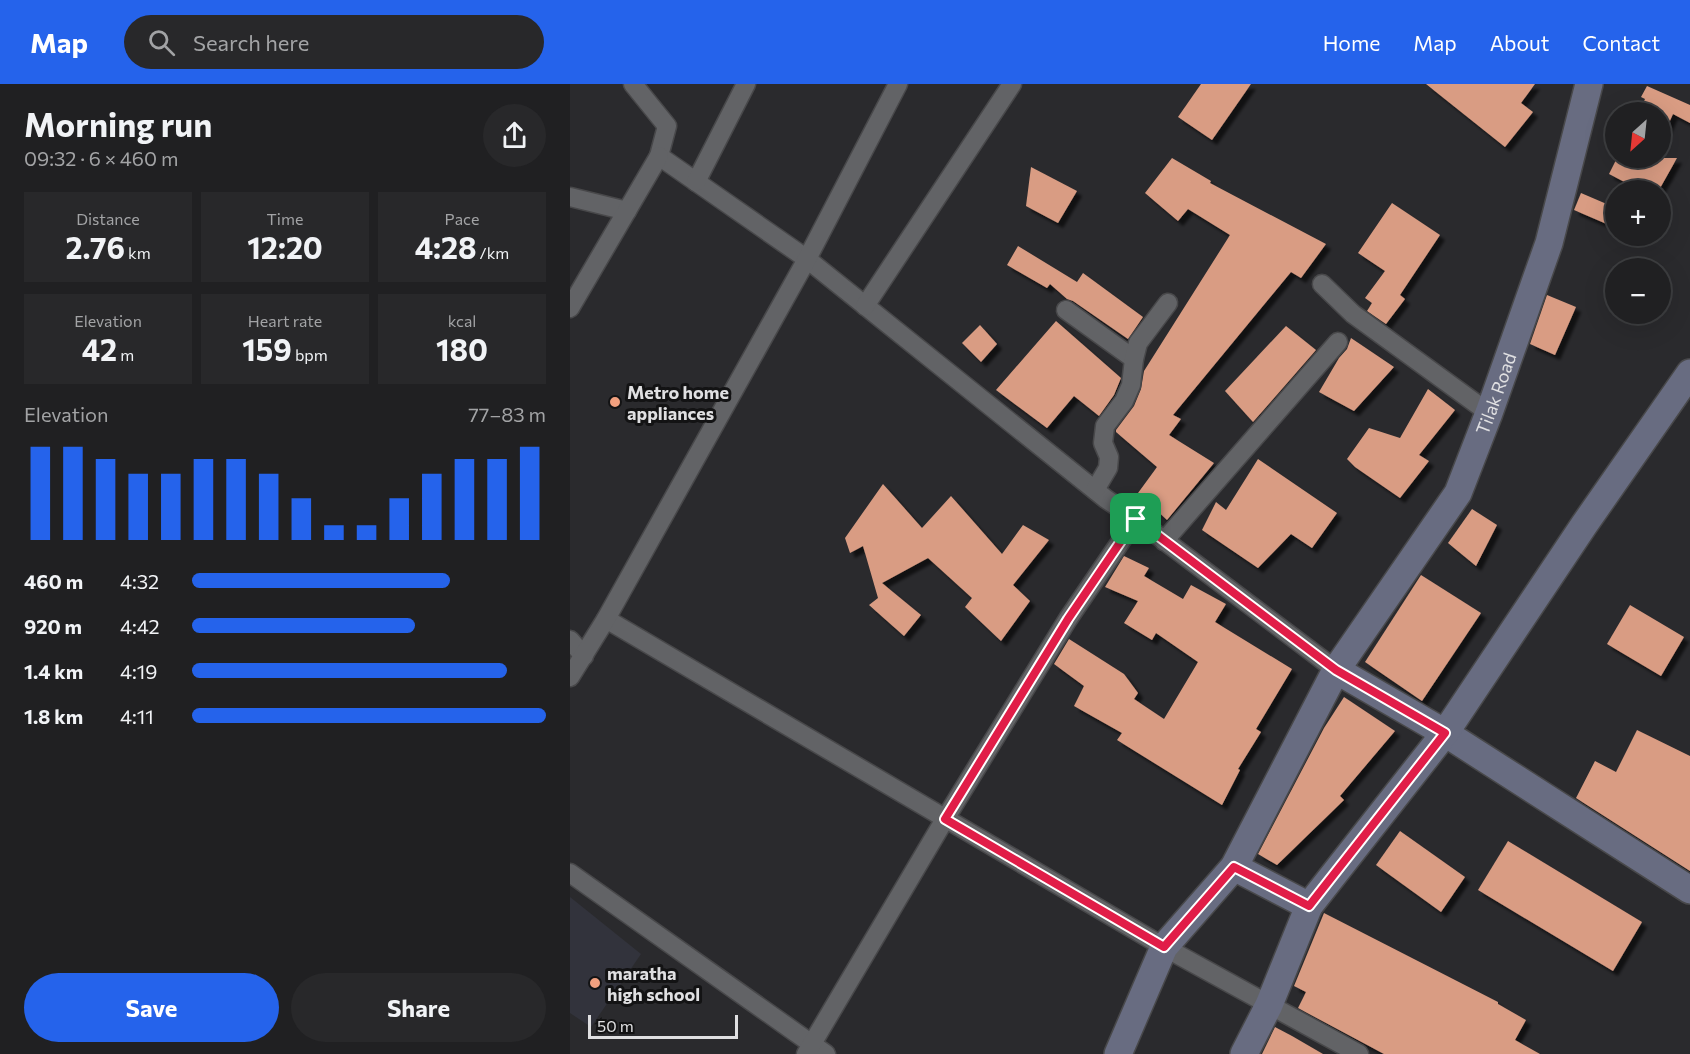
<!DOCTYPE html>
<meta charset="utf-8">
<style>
body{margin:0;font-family:Commissioner,sans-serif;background:#28282a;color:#f1f3f6;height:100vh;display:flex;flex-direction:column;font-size:22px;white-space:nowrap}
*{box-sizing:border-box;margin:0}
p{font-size:20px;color:#a2a3a5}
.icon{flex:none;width:33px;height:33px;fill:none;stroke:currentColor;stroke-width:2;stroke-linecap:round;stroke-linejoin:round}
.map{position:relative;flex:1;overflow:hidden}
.side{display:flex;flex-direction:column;background:#202022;width:570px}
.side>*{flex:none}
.needle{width:39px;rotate:207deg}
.buttons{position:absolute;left:1035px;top:18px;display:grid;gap:12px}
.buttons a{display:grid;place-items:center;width:66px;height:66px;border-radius:50%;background:#202022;box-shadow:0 6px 24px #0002,0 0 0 2px #3d3e40;font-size:30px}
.scale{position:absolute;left:18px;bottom:15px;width:150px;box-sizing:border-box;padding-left:6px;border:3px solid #e0e0e2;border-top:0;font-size:16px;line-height:21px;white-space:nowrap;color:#e0e0e2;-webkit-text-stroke:4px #131314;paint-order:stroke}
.pin{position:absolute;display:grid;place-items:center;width:51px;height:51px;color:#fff;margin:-26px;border-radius:12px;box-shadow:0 3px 9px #0006}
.round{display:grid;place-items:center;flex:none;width:63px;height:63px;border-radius:32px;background:#28282a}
.summary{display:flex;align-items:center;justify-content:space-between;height:102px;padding:0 24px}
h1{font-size:33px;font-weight:700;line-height:45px}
.stats{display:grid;grid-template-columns:repeat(3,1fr);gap:9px;height:102px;padding:6px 24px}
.stats div{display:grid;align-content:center;border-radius:0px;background:#28282a;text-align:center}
.stats b{font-size:30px;font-weight:700}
.stats small{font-size:16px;font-weight:400}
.stats p{font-size:16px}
.chart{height:168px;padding:12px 24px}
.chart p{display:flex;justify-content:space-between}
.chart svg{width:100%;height:108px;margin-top:6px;stroke:#2563eb;stroke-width:6}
.button{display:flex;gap:12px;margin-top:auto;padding:12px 24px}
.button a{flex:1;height:69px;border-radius:36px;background:#2563eb;color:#fff;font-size:24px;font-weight:700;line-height:69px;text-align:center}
.button a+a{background:#28282a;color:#f1f3f6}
ul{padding:0 24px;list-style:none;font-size:20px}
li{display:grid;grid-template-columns:96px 72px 1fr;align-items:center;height:45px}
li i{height:15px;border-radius:8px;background:#2563eb}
header{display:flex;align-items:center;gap:36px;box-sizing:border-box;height:84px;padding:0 30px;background:#2563eb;color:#fff}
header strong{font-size:28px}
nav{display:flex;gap:33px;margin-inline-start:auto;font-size:21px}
.search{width:420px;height:54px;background:#28282a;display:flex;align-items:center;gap:15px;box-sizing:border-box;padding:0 21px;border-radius:33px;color:#a2a3a5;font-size:22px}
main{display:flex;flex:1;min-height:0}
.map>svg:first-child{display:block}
.built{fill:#32333c}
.building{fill:#d99c83;filter:url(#shadow)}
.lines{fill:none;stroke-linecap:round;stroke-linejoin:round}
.street-casing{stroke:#48484a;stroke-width:21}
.secondary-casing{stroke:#48484a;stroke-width:30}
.street{stroke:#626366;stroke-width:18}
.secondary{stroke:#686c81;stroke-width:27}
.route-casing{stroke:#fff;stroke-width:12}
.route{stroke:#e11d48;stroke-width:8}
.poi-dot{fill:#f2a07f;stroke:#131314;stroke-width:2}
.labels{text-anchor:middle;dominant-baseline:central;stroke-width:6;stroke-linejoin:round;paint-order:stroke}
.poi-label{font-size:18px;font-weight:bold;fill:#e0e0e2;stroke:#131314;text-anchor:start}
.street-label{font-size:18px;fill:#e0e0e2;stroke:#131314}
</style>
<header>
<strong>Map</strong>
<div class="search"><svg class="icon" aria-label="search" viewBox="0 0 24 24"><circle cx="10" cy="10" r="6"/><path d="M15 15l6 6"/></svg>Search here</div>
<nav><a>Home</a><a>Map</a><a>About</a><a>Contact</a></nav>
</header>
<main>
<section class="side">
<div class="summary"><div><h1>Morning run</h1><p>09:32 · 6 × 460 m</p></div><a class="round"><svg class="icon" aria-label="share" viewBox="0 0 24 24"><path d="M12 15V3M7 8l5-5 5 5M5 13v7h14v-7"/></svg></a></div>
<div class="stats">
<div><p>Distance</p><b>2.76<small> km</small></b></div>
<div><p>Time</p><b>12:20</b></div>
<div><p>Pace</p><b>4:28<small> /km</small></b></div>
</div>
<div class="stats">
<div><p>Elevation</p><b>42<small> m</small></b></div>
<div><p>Heart rate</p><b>159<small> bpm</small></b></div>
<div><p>kcal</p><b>180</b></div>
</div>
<div class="chart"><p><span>Elevation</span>77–83 m</p>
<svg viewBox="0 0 160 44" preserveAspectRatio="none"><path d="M5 44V6M15 44V6M25 44V11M35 44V17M45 44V17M55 44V11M65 44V11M75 44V17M85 44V27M95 44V38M105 44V38M115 44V27M125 44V17M135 44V11M145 44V11M155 44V6"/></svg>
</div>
<ul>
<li><b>460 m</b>4:32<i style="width:73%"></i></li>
<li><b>920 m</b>4:42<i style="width:63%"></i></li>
<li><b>1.4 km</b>4:19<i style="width:89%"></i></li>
<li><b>1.8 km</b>4:11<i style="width:100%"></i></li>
</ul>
<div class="button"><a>Save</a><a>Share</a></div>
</section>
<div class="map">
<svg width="1120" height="970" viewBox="0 0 1120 970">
<defs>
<filter id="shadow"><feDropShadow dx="5" dy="5" stdDeviation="1.5" flood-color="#0009"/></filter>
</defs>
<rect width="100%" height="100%" fill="#2a2a2d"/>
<path class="built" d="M0 813 71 870 21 943 0 929Z"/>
<g class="building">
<path d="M631 0H681L642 56 608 33Z"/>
<path d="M856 0H965L951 19 963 28 935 63Z"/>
<path d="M1077 2 1120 21V39L1103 30 1090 59V28H1069L1075 15 1071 13Z"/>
<path d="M602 74 641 97 640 99 756 160 731 194 721 188 603 331 611 335 599 351 644 379 597 436 568 409 587 383 546 348V346L564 322 571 305 574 287 660 151 618 125 608 137 575 109Z"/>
<path d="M1047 74H1107L1089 106H1070L1039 90Z"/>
<path d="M461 83 507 107 488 139 456 122Z"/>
<path d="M1011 109 1046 124V144L1004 126Z"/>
<path d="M822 119 870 151 830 211 835 215 816 240 797 227 802 219 795 214 815 187 788 169Z"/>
<path d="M448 162 507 198 513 189 573 233 558 255 503 217 497 215 480 200 477 204 437 181Z"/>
<path d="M977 211 1006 223 985 271 960 260Z"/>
<path d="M486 237 551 294 544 311 529 332 504 312 477 344 426 306Z"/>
<path d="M410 241 427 260 411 278 392 259Z"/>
<path d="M716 242 746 266 683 338 655 307Z"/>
<path d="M781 254 824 283 784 327 749 308 769 274 777 265Z"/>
<path d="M858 305 885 326 849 371 859 377 830 414 785 383 777 375 799 344 830 354Z"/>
<path d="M688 375 767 429 742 464 721 450 688 484 632 446 646 418 656 426Z"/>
<path d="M313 400 352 444 381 412 432 470 453 441 479 456 443 501 460 517 431 557 395 523 402 514 358 474 312 499 351 531 334 552 299 521 308 514 293 462 280 469 275 454Z"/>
<path d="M902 425 927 441 906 482 878 459Z"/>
<path d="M554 472 579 484 574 492 613 515 621 501 656 520 645 538 722 585 686 645 691 648 668 685 670 686 652 721 547 656 552 649 504 622 514 602 484 580 499 555 554 590 568 609 564 615 594 635 628 578 586 549 582 556 554 539 568 517 535 503Z"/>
<path d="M851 491 911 529 852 617 795 578Z"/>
<path d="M1060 521 1114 553 1091 592 1037 560Z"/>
<path d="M774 613 825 647 770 712 774 716 707 781 688 770 754 644Z"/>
<path d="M1067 646 1120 672V787L1006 714 1025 677 1046 688Z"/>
<path d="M830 747 895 793 871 828 806 781Z"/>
<path d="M938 757 1072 838 1043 887 908 806Z"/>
<path d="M754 829 928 918V920L956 936 945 956 970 970H814L728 924 736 908 724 902Z"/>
<path d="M705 943 722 952 753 970H692Z"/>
</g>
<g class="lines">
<defs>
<g id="street">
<path d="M63 0 97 42 89 72 237 175 536 415 566 435 766 586"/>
<path d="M126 98 176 0"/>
<path d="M0 113 57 127"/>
<path d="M752 200 783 230 919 329"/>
<path d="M295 222 442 0"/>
<path d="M0 224 89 72"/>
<path d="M496 226 564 275"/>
<path d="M525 406 538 384 539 373 533 359 535 342 554 317 561 301 564 275 568 259 598 219"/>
<path d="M594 457 768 258"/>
<path d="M36 535 594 863 789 970"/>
<path d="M0 556 14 572"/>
<path d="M0 593 36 535 237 175 328 0"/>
<path d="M0 789 256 970"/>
<path d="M236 970 375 735 498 535 566 435"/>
</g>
<g id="secondary">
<path d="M766 586 875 649 1120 806"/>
<path d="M664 783 739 822"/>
<path id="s1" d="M548 970 594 863 664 783 766 586 888 409 919 329 979 159 1019 0"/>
<path d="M674 970 699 921 739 822 875 649 1014 441 1120 289"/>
</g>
</defs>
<use href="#street" class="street-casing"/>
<use href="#secondary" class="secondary-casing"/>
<use href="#street" class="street"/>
<use href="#secondary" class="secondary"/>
</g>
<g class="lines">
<defs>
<path id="route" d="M566 435 766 586 875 649 739 822 664 783 594 863 375 735 498 535Z"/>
</defs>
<use href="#route" class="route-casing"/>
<use href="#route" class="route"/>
</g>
<g class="poi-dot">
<circle cx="45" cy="318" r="6"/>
<circle cx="25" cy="899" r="6"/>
</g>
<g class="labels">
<g class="poi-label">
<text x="57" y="308">Metro home<tspan x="57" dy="21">appliances</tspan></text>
<text x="37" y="889">maratha<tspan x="37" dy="21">high school</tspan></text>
</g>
<g class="street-label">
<text stroke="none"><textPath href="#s1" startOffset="766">Tilak Road</textPath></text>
</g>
</g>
</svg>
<div class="buttons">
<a><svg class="needle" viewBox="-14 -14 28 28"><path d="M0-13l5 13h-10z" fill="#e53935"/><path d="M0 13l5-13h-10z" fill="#a2a3a5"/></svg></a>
<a>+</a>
<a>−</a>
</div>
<div class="scale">50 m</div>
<div class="pin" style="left:566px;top:435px;background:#1e9e55"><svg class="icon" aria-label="arrive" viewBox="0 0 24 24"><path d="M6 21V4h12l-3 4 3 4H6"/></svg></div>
</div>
</main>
